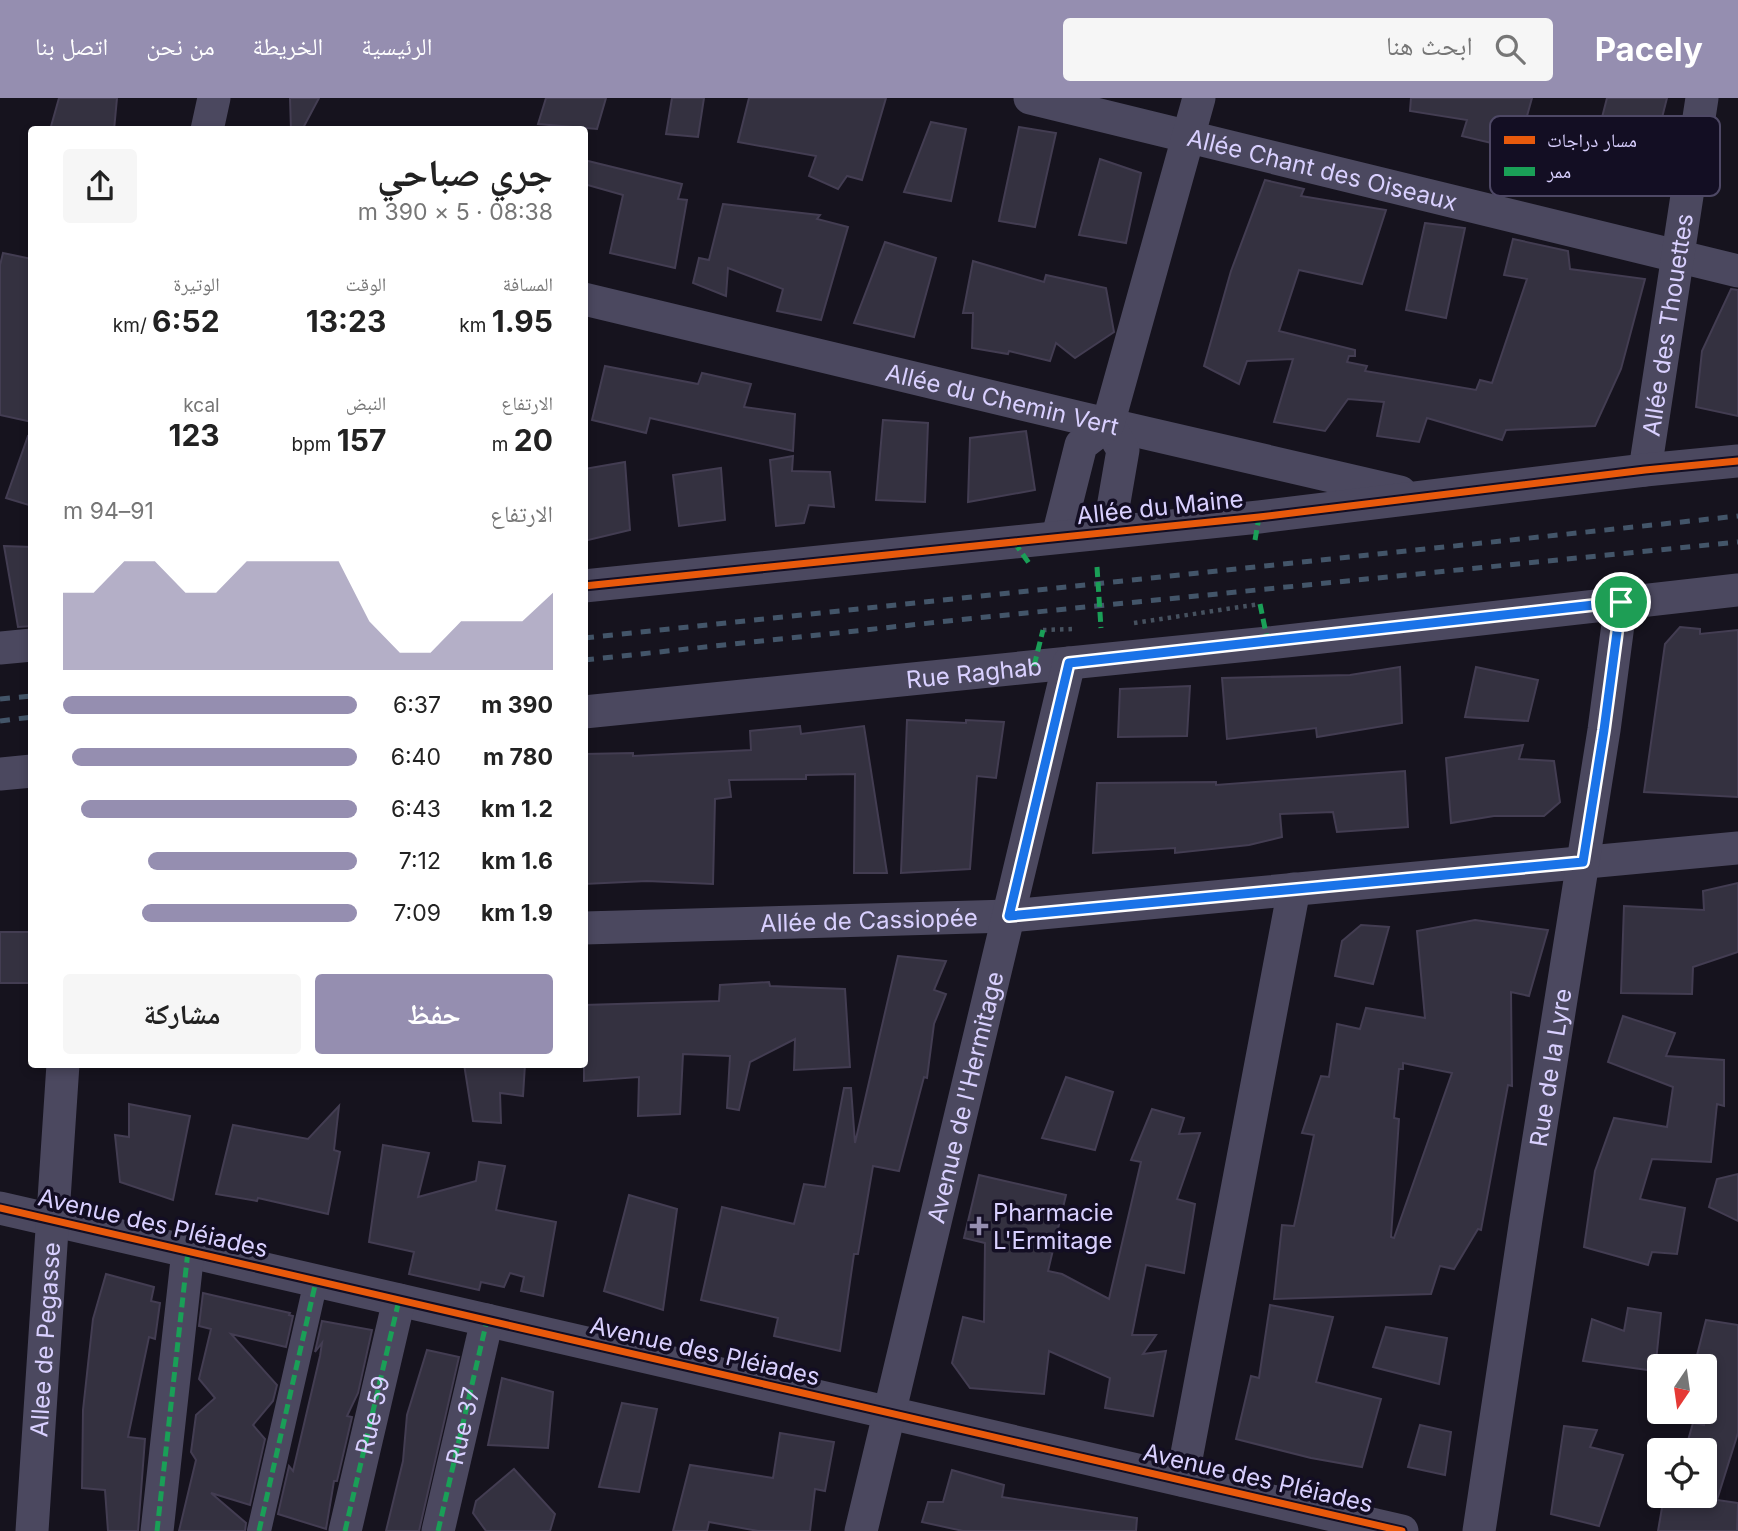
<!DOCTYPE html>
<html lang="ar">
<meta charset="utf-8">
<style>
body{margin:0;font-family:Inter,"Noto Naskh Arabic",sans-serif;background:#f6f6f6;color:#222;direction:rtl;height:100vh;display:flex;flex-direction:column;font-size:26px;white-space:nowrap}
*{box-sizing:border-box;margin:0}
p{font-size:23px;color:#767676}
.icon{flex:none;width:38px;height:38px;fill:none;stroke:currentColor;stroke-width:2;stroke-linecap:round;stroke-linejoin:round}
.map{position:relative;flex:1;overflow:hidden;direction:ltr}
.details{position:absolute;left:28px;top:28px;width:560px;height:942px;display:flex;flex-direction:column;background:#fff;border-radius:7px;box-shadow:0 4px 10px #0003;direction:rtl}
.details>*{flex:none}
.needle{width:46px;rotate:193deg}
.fabs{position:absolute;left:1647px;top:1256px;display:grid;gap:14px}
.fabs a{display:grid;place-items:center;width:70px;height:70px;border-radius:7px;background:#fff;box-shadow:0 4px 10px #0003;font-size:35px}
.pin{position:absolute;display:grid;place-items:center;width:60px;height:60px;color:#fff;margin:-30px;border:4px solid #fff;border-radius:50%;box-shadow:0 2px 7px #0007}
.round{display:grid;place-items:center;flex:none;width:74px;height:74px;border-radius:7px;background:#f6f6f6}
.headline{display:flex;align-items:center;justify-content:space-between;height:119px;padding:0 35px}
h1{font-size:38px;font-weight:700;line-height:52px}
.figures{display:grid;grid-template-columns:repeat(3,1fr);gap:10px;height:119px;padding:7px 35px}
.figures div{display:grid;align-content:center}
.figures b{font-size:30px;font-weight:700}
.figures small{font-size:19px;font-weight:400}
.figures p{font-size:19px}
.chart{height:196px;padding:14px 35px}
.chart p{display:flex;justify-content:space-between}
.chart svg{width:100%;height:126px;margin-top:7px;fill:#958eb0;opacity:.7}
.cta{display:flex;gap:14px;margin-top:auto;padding:14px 35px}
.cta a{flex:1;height:80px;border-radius:7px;background:#958eb0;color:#fff;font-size:28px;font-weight:700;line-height:80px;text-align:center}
.cta a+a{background:#f6f6f6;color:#222}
ul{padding:0 35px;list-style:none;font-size:23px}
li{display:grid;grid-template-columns:112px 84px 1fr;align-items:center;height:52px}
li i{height:18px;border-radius:9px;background:#958eb0}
header{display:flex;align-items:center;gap:42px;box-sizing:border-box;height:98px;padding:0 35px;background:#958eb0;color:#fff}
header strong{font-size:33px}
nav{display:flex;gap:38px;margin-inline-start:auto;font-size:24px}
.search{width:490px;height:63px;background:#f6f6f6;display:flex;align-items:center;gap:18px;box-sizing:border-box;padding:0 24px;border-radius:7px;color:#767676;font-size:26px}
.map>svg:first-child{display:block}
.building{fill:#343140;stroke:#433d52;stroke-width:2;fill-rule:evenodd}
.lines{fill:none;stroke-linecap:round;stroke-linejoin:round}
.path{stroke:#46515f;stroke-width:4.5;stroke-dasharray:3.5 5;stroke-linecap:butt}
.pedestrian{stroke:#4b485f;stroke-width:24}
.minor{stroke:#4b485f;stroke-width:33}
.rail{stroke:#435569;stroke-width:5;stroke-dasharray:10 9;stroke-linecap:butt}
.quiet{stroke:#1a9f57;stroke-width:5;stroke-dasharray:10 5;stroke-linecap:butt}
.cycleway-casing{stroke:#130e23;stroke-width:11}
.cycleway{stroke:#e8590c;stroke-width:7}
.route-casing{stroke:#fff;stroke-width:14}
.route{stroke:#1a73e8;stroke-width:9}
.poi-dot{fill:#958eb0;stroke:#130e23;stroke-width:2.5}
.labels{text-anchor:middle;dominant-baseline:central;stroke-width:7;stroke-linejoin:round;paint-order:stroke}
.street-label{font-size:24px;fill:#d9d0ff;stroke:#130e23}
.poi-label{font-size:24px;fill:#d9d0ff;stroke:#130e23;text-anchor:start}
.key{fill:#130e23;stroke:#4e4865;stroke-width:2}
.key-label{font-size:19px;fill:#d9d0ff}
</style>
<header>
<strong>Pacely</strong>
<div class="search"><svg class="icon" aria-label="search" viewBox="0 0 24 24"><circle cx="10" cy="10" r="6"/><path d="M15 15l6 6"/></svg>ابحث هنا</div>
<nav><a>الرئيسية</a><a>الخريطة</a><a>من نحن</a><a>اتصل بنا</a></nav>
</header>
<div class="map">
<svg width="1738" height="1433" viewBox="0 0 1738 1433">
<rect width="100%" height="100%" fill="#16131e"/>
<g class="building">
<path d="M59 0H117L114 32H50Z"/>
<path d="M290 0H319L302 32H291Z"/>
<path d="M546 0H606L597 31 538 26Z"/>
<path d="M672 0H704L698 39 666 36Z"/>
<path d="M749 0H886L862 82 847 78 838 91 809 78 816 58 738 44Z"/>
<path d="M1411 0H1532L1527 18 1540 26 1533 55 1462 38 1467 22 1410 13Z"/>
<path d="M1607 0H1667L1646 83 1590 66Z"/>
<path d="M931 24 966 31 951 103 904 94Z"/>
<path d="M1019 29 1056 35 1035 129 999 123Z"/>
<path d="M1100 61 1141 75 1126 145 1079 137Z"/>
<path d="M584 62 682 86 678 101 687 102 675 170 610 155 623 97 584 86Z"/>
<path d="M1265 82 1304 91 1301 98 1386 112 1362 186 1299 172 1279 233 1355 252V258H1349L1347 264 1367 268 1365 273 1476 292 1480 282 1492 285 1527 181 1504 177 1513 141 1568 153 1570 171 1645 181 1621 271 1595 328 1506 332 1502 342 1427 320 1419 344 1377 338 1384 304 1348 301 1325 333 1274 324 1293 261 1247 263 1239 286 1204 268 1231 173Z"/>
<path d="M723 106 820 117 817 121 848 129 821 222 777 213 783 191 728 170 726 198 693 185 699 160 709 162Z"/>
<path d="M1425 125 1465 130 1446 220 1406 212Z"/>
<path d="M885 144 936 160 914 239 854 225Z"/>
<path d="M3 155 32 161V324L0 317V167Z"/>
<path d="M973 163 1044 184 1046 177 1106 190 1114 234 1075 260 1056 245 1050 263 1009 253 1008 256 972 250 973 215H963Z"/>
<path d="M1731 191 1738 192V318L1696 309 1702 253Z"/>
<path d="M605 268 698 286 702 275 751 286 744 309 795 316 793 353 650 320 646 335 592 322Z"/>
<path d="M883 322 928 325 925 404 876 402Z"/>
<path d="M1026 333 1035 392 968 404 970 340Z"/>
<path d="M28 338 32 339V408L6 400Z"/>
<path d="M793 358 792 373 830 374 834 409 809 407 804 425 776 428 770 362Z"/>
<path d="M625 364 630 432 584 443V371Z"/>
<path d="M721 370 725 422 679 428 673 377Z"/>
<path d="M4 448 32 449V528L18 529Z"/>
<path d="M1680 529 1700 531V536L1738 532V699L1644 694 1665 546Z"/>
<path d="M1400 569 1402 625 1317 639 1316 630 1227 641 1222 580 1350 577Z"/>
<path d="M1476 569 1538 582 1528 623 1465 619Z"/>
<path d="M1190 588 1187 638 1118 639 1120 591Z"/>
<path d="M907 622 966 625V622L1004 624 996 680 977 678 970 771 901 775Z"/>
<path d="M800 628 801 636 864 628 887 775H854L855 676 806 677V681L729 682 731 699 715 701 713 786 647 783 584 786V656L633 655V658L751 652 750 633Z"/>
<path d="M1523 647 1519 661 1554 663 1560 704 1544 718H1494L1451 725 1446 660Z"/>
<path d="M1405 673 1408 729 1337 734 1333 714 1280 716 1282 739 1249 747 1175 755V750L1093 755 1097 685 1216 684V687Z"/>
<path d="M1738 785V854L1693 869 1692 896 1621 895 1624 808 1704 812 1703 793Z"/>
<path d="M1475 822 1548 832 1529 898 1511 894 1512 988 1508 987 1481 1132 1478 1131 1454 1171 1440 1168 1431 1196 1274 1201 1282 1127 1294 1128 1314 1037 1302 1035 1321 978 1329 979 1337 926 1360 931 1366 910 1425 920 1417 833ZM1403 965 1452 975 1394 1140 1391 1139 1399 1021 1394 1020 1399 971H1403Z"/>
<path d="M1361 827 1389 829 1373 886 1335 878 1342 843Z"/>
<path d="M0 834H32L29 885H0Z"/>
<path d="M898 858 946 863 934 892 946 896 934 926 927 980 924 979 899 1073 873 1068 858 1156H854L840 1253 774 1238 778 1220 701 1202 722 1109 794 1126 804 1086 825 1089 844 990H851L855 1045Z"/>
<path d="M769 884 770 888 845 891 850 969 794 972 795 941 750 964 739 1012 727 1010 730 958 683 956 680 1016 638 1018 639 979 584 983V907L719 903 720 887Z"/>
<path d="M1623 918 1675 935 1666 958 1724 962V1008L1717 1006 1711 1064 1652 1061 1640 1101 1685 1110 1677 1156 1652 1154 1648 1167 1584 1149 1595 1073 1614 1020 1667 1029 1673 989 1608 964Z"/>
<path d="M464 966H525L523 998 500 995 501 1025 473 1023Z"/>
<path d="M1066 979 1113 994 1095 1052 1042 1040Z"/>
<path d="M129 1006 190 1018 173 1102 120 1084 115 1037 129 1039Z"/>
<path d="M339 1008 334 1052 340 1054 328 1116 258 1100 257 1103 216 1096 233 1027 308 1041Z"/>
<path d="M1152 1011 1184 1020 1179 1036 1200 1035 1177 1101 1195 1106 1184 1175 1146 1167 1132 1237H1156L1143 1256 1166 1253 1153 1318 1105 1310 1110 1280 1049 1253 1044 1296 970 1290 952 1265 963 1219 984 1224 985 1145 964 1140 979 1077 1066 1097 1048 1173 1062 1176 1109 1201 1141 1064 1131 1062Z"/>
<path d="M383 1047 429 1055 418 1099 476 1083 479 1064 505 1068 496 1112 556 1124 543 1198 521 1193 524 1179 510 1175 504 1189 481 1184 479 1192 409 1176 414 1154 369 1144Z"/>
<path d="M1738 1076V1123L1709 1109 1717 1081Z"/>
<path d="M629 1097 677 1111 663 1212 604 1193Z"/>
<path d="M106 1176 154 1189 151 1203 160 1205 155 1241 149 1239 128 1339 145 1341 138 1433H108L105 1392 82 1390 83 1312 93 1221Z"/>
<path d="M203 1195 290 1215 289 1217 293 1218 286 1249 231 1236 277 1287 273 1303 253 1327 265 1341 250 1407 211 1395 246 1425 245 1433H179L196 1362 191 1354 196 1317 215 1300 199 1281 211 1231 199 1228Z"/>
<path d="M1270 1207 1333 1219 1316 1284 1381 1301 1362 1369 1311 1360 1236 1341 1251 1278 1259 1280Z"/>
<path d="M1628 1210 1661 1215 1655 1273 1583 1263 1592 1221 1624 1233Z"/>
<path d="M1706 1222 1738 1227V1335L1717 1402 1738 1405 1737 1433H1658L1664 1398H1704V1353H1685L1693 1325 1704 1327V1269H1694Z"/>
<path d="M322 1223 372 1232 358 1295 347 1318 352 1319 337 1383H334L326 1431 278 1416 289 1368 293 1373 320 1258 322 1245 315 1254Z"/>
<path d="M1386 1229 1447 1240 1439 1286 1373 1269Z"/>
<path d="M427 1252 459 1259 419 1433H386L403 1363 407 1317Z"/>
<path d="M502 1280 553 1294 548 1350 488 1347Z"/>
<path d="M622 1305 657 1311 639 1394 599 1389Z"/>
<path d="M1420 1327 1451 1334 1445 1377 1408 1369Z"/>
<path d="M1564 1328 1597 1332 1590 1349 1623 1357 1599 1428 1551 1416Z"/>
<path d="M780 1335 834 1344 825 1393 815 1391 810 1433H758L709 1424 707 1433H673L690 1367 773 1380Z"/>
<path d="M514 1371 555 1416 550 1433H486L473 1415 476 1403Z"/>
<path d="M952 1372 1004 1387 1002 1399 1137 1420 1136 1433H963L922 1424 928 1404H943Z"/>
</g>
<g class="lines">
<g class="path">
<path d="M1134 525 1260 506"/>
<path d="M1043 532 1073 531"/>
</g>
<path class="pedestrian" d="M259 1433 316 1183"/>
<g class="minor">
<path id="s1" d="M1030 0 1738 173"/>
<path d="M207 32 214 0"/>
<path id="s2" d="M584 201 1081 320 1400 394"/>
<path d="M1108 326 1123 352 1109 433"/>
<path id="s3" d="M1645 372 1702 0"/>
<path d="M1058 438 1081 347 1108 326 1199 0"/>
<path d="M584 488 1259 419 1645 372 1738 363"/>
<path d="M0 550 32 547"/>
<path id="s4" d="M584 614 1268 545 1738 492"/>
<path d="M0 676 32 673"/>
<path id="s5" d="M584 830 1009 818 1738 750"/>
<path d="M0 1110 1402 1433"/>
<path d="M1182 1382 1294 791"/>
<path id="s6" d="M32 1433 63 966"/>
<path d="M157 1433 188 1153"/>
<path d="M345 1433 399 1202"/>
<path d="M438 1433 487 1222"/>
<path id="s7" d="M861 1433 1069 565"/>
<path id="s8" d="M1479 1433 1526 1121 1604 632 1621 504"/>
</g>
<g class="rail">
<path d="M584 540 1738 418"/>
<path d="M584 562 986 519 1738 444"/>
<path d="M0 601 32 598"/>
<path d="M0 623 32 619"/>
</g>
<g class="quiet">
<path d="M1255 442 1259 419"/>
<path d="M1014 444 1031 468"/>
<path d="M1097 469 1101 530"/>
<path d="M1260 506 1268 545"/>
<path d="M1034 568 1043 532"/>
<path d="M157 1433 188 1153"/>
<path d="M259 1433 316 1183"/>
<path id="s9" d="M345 1433 399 1202"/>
<path id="s10" d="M438 1433 487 1222"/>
</g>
<defs>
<g id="cycleway">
<path d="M584 488 1259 419 1645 372 1738 363"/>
<path d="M0 1110 1402 1433"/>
</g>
</defs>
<use href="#cycleway" class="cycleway-casing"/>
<use href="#cycleway" class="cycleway"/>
</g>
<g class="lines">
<defs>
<path id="route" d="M1621 504 1604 632 1583 764 1009 818 1069 565Z"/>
</defs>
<use href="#route" class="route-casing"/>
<use href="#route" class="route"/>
</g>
<path class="poi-dot" d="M975.5 1117.5h7v7h7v7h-7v7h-7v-7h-7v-7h7z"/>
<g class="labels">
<g class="street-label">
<text stroke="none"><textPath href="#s1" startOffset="301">Allée Chant des Oiseaux</textPath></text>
<text stroke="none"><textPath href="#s3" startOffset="147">Allée des Thouettes</textPath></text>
<text stroke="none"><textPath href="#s2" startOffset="430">Allée du Chemin Vert</textPath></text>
<text transform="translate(1160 409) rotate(-6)">Allée du Maine</text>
<text stroke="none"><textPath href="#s4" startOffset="392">Rue Raghab</textPath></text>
<text stroke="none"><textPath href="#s5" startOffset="285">Allée de Cassiopée</textPath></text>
<text stroke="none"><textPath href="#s8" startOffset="469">Rue de la Lyre</textPath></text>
<text stroke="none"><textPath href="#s7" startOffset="446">Avenue de l'Hermitage</textPath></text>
<text transform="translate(153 1125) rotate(13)">Avenue des Pléiades</text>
<text stroke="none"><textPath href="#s6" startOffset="192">Allee de Pegasse</textPath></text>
<text transform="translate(705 1253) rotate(13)">Avenue des Pléiades</text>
<text stroke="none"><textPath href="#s9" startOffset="119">Rue 59</textPath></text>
<text stroke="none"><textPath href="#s10" startOffset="108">Rue 37</textPath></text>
<text transform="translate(1258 1380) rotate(13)">Avenue des Pléiades</text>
</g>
<g class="poi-label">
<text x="993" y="1114">Pharmacie<tspan x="993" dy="28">L'Ermitage</tspan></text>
</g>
</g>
<rect x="1490" y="18" width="230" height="80" rx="10" class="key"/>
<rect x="1504" y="38" width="31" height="8" fill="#e8590c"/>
<rect x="1504" y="69" width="31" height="9" fill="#1a9f57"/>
<g class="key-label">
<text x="1547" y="49">مسار دراجات</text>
<text x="1547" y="80">ممر</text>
</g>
</svg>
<div class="fabs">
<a><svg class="needle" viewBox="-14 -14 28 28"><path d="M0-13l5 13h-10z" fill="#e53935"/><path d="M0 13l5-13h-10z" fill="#767676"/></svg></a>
<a><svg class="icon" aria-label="locate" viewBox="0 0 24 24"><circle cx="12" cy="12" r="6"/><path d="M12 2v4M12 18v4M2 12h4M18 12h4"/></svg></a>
</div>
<div class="pin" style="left:1621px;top:504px;background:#1e9e55"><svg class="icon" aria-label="arrive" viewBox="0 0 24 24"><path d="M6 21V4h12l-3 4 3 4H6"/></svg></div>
<section class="details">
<div class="headline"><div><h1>جري صباحي</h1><p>08:38 · 5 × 390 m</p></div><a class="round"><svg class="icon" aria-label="share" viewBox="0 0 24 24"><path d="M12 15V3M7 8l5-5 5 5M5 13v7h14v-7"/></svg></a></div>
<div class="figures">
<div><p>المسافة</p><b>1.95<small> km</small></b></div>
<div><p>الوقت</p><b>13:23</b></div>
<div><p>الوتيرة</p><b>6:52<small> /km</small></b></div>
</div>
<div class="figures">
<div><p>الارتفاع</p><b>20<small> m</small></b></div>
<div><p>النبض</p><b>157<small> bpm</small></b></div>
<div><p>kcal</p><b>123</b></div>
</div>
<div class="chart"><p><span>الارتفاع</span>91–94 m</p>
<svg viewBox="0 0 160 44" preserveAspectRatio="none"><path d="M0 44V17L10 17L20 6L30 6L40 17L50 17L60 6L70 6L80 6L90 6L100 27L110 38L120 38L130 27L140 27L150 27L160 17V44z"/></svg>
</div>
<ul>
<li><b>390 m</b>6:37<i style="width:100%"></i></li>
<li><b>780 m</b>6:40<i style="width:97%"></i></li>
<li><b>1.2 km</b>6:43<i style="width:94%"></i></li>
<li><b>1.6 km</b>7:12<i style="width:71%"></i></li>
<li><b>1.9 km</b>7:09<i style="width:73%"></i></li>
</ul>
<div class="cta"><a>حفظ</a><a>مشاركة</a></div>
</section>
</div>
